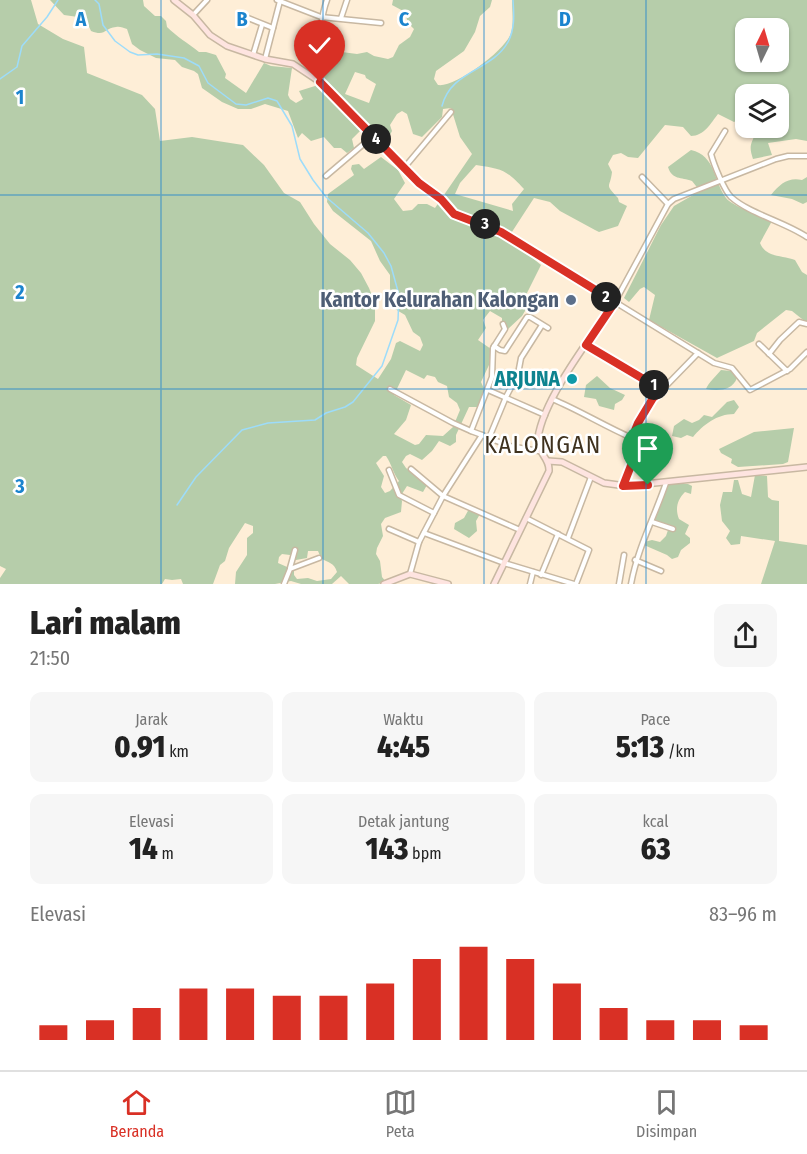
<!DOCTYPE html>
<html lang="id">
<meta charset="utf-8">
<style>
body{margin:0;font-family:"Fira Sans Condensed",sans-serif;background:#f6f6f6;color:#222;height:100vh;display:flex;flex-direction:column;font-size:22px;white-space:nowrap}
*{box-sizing:border-box;margin:0}
p{font-size:20px;color:#767676}
.icon{flex:none;width:33px;height:33px;fill:none;stroke:currentColor;stroke-width:2;stroke-linecap:round;stroke-linejoin:round}
.map{position:relative;height:584px;overflow:hidden}
.details{display:flex;flex-direction:column;background:#fff;flex:1}
.details>*{flex:none}
.needle{width:39px;rotate:5deg}
.buttons{position:absolute;left:735px;top:18px;display:grid;gap:12px}
.buttons a{display:grid;place-items:center;width:54px;height:54px;border-radius:12px;background:#fff;box-shadow:0 2px 4px #0004;font-size:30px}
.pin{position:absolute;display:grid;place-items:center;width:51px;height:51px;color:#fff;margin:-62px -26px;border-radius:50% 50% 50% 0;rotate:-45deg;box-shadow:0 0 6px #0007}
.pin .icon{rotate:45deg}
.km{position:absolute;width:30px;height:30px;margin:-15px;border-radius:50%;background:#222;color:#fff;font-size:16px;line-height:30px;text-align:center}
.round{display:grid;place-items:center;flex:none;width:63px;height:63px;border-radius:12px;background:#f6f6f6}
.overview{display:flex;align-items:center;justify-content:space-between;height:102px;padding:0 30px}
h1{font-size:33px;font-weight:800;line-height:45px}
.figures{display:grid;grid-template-columns:repeat(3,1fr);gap:9px;height:102px;padding:6px 30px}
.figures div{display:grid;align-content:center;border-radius:12px;background:#f6f6f6;text-align:center}
.figures b{font-size:30px;font-weight:800}
.figures small{font-size:16px;font-weight:400}
.figures p{font-size:16px}
.chart{height:168px;padding:12px 30px}
.chart p{display:flex;justify-content:space-between}
.chart svg{width:100%;height:108px;margin-top:6px;stroke:#d93025;stroke-width:6}
.tab-bar{display:flex;justify-content:space-around;align-items:center;height:84px;border-top:2px solid #e0e0e0;background:#fff;font-size:16px;color:#767676}
.tab-bar a{display:grid;justify-items:center;gap:3px}
.tab-bar .on{color:#d93025}
.map>svg:first-child{display:block}
.green{fill:#b6cdaa;fill-rule:evenodd}
.lines{fill:none;stroke-linecap:round;stroke-linejoin:round}
.stream{stroke:#9ddcfa;stroke-width:1.5}
.street-casing{stroke:#c8b8a2;stroke-width:7}
.secondary-casing{stroke:#c8b8a2;stroke-width:8}
.street{stroke:#fff;stroke-width:4}
.secondary{stroke:#fee4e0;stroke-width:5}
.route-casing{stroke:#fff;stroke-width:12}
.route{stroke:#d93025;stroke-width:8}
.grid{fill:none;stroke:#1b84ce;stroke-width:1.5;stroke-opacity:0.55}
.service-dot{fill:#5c6f8a;stroke:#fff;stroke-width:2}
.culture-dot{fill:#0f9aa8;stroke:#fff;stroke-width:2}
.labels{text-anchor:middle;dominant-baseline:central;stroke-width:5;stroke-linejoin:round;paint-order:stroke}
.service-label{font-size:21px;font-weight:bold;fill:#4e5e75;stroke:#fff;text-anchor:end}
.culture-label{font-size:21px;font-weight:bold;fill:#0d838f;stroke:#fff;text-anchor:end}
.quarter-label{font-size:24px;letter-spacing:1.5px;fill:#3f321f;stroke:#fff}
.grid-label{font-size:20px;text-anchor:middle;font-weight:bold;fill:#1b84ce;stroke:#fff;stroke-width:5;stroke-linejoin:round;paint-order:stroke}
</style>
<div class="map">
<svg width="807" height="584" viewBox="0 0 807 584">
<rect width="100%" height="100%" fill="#feeed7"/>
<g class="green">
<path d="M0 0H31L38 24 63 39 84 47 87 73 142 95 155 109 160 141 192 137 243 145 264 165 284 193 300 202 314 224 330 244 350 260 361 273 369 288 375 303V321L357 358 356 365 378 379 391 359 396 343 400 341 420 351 423 345 420 337 413 332 405 315 395 309 390 288V275L380 261 371 241 333 211 327 202 328 194 354 175 351 169 352 165 359 164 364 169 381 157 398 170 405 183 394 199 403 211 412 210 418 204H427L435 208 472 154 460 137 451 108 443 109 442 117 422 137 413 134 407 114 402 111 397 114 390 125 392 131 390 135 380 141 366 125 352 139 354 148 347 153 341 148H334L324 137 311 141 302 133 298 138 288 111 265 104 251 109H238L222 102 202 88 198 74 194 71 182 67 175 60 156 58 140 50 132 44 127 29C123 28 120 26 116 27 104 28 106 37 91 31L85 18 64 15 50 0H143L144 6 155 16H161L166 21 167 27C177 37 188 43 199 52H206L216 55 226 74 225 78 246 93 264 63 271 66 292 68 288 95 290 99 296 103 303 99 299 91 315 86 324 77V60L327 50 357 54 367 52 374 56 388 59 393 57 399 45 410 37 414 29 408 23 405 12 392 5 393 0H492L490 7 480 16 475 32 464 51 436 71 434 79 438 85C455 88 506 50 511 33 514 23 512 10 512 0H807V141L796 139 768 143 772 155 753 159C748 144 752 144 756 131L753 128H778V94H746L745 119 743 117 734 122 718 114C711 123 704 136 691 136L683 127 665 125 638 158 628 157 621 153 613 155 608 164 612 172C610 189 604 183 618 198L619 202 627 206 618 226 599 232 595 230 560 211 550 202 534 198 508 238 541 265 523 301 528 306 522 316 507 330 502 328V318L490 311 483 320 486 328 478 340 491 349 489 365 481 382 485 391 478 407H469L456 435V442L450 446 439 441 432 451 422 460 410 454 406 456 402 462 406 468 427 485 423 492 407 486 400 497 402 501 401 512 385 518 381 524 383 536 377 548 376 554 380 561 382 577 386 582 378 584H349L341 576 332 584H301L291 581 275 584H235L236 572 247 555V538L253 533V526L245 523 229 548 225 561 220 565 213 584H183L181 579 172 580 165 579 162 584H0V578L6 569 0 566ZM746 28H778V62H746ZM355 72 365 75 366 78 376 84 369 103 345 94ZM476 165C501 169 506 169 524 189L512 204 513 211 455 194 460 183ZM406 370 424 379 427 375 435 377 438 382 447 386 449 397 457 403 460 410 453 427 443 436 426 435 419 444 415 445 394 434 406 420 411 405 394 395ZM383 456H386C392 465 393 473 399 481L390 491 385 493 381 487 384 476 376 463ZM308 551H318L321 558C328 563 334 562 337 572L331 579 317 581 308 578 297 579 294 575V570L278 563 279 557 282 554 290 555 296 560 307 558Z"/>
<path d="M691 150C716 156 713 180 726 198 732 206 761 216 772 221L760 243C766 258 782 255 795 260L802 272 807 275V323L792 311 786 310 757 333 754 341 717 358 649 320 655 295 644 287 640 289 629 302 624 298 661 225 674 206 700 191 692 181C681 177 672 180 668 167Z"/>
<path d="M807 177V202L803 204 792 199 771 195C780 184 788 177 802 180Z"/>
<path d="M721 370 731 371 737 378C732 391 718 391 706 389 708 383 717 375 721 370Z"/>
<path d="M597 376 610 388 625 395 622 400 615 404 614 410 599 406 596 399 584 397 586 385Z"/>
<path d="M734 400 739 407 734 414C717 414 703 425 693 437L687 435 681 438 672 436 674 426 684 419 692 423 699 420 704 415 712 417 727 402Z"/>
<path d="M794 428 788 462 783 464 738 467 731 463 732 459 721 453 719 449 754 432Z"/>
<path d="M755 475 767 476 768 497 772 500 779 501V541L807 545V584H761L775 541 741 536 740 544 731 545 726 538 730 531 722 521 720 505 723 492H732L734 480H738L742 494 751 497Z"/>
<path d="M668 483 688 484 692 486 691 494 685 492C677 500 675 509 679 519L689 525 685 534 690 538V543L681 550 678 557 672 559 667 555 644 545V542L652 540 660 542 666 536 669 527 655 520 665 489 661 485Z"/>
<path d="M469 509 480 514 476 521 477 531 469 538 454 529 455 523 464 518Z"/>
</g>
<g class="lines">
<g class="stream">
<path d="M95 0 99 4 103 25 115 41 130 52 138 55 157 54 184 58 199 66 208 83 236 104 246 105 268 98 277 101 292 126 300 159 313 180 326 197 368 233 384 253 391 266 399 295 398 320 382 366 353 402 345 407 326 413 315 420 268 423 242 430 196 477 177 505"/>
<path d="M0 79 17 67 22 46 47 17 58 0"/>
<path d="M442 106C451 70 492 71 508 42 515 29 514 14 513 0"/>
</g>
<defs>
<g id="street">
<path d="M277 0 321 17 381 23"/>
<path d="M193 15 207 0"/>
<path d="M243 16 273 28"/>
<path d="M341 18 347 0"/>
<path d="M253 55 262 25"/>
<path d="M265 59 280 1"/>
<path d="M320 81C323 54 317 26 327 0"/>
<path d="M725 131 711 154C714 165 724 190 731 197 750 214 785 222 807 237"/>
<path d="M807 156H788L776 159 674 199 668 204 615 302 714 363 732 368 750 390 790 369 807 352"/>
<path d="M404 168 451 112"/>
<path d="M326 176 373 136"/>
<path d="M642 177 668 204"/>
<path d="M759 344 787 371"/>
<path d="M586 345 662 390C647 403 639 420 632 438"/>
<path d="M494 346 500 350 505 351 527 317H530L548 328"/>
<path d="M769 354 780 340 799 322 807 324"/>
<path d="M390 389 453 423 471 431"/>
<path d="M488 390 545 415"/>
<path d="M662 390 698 353"/>
<path d="M552 399C579 410 604 426 632 438V463L623 486"/>
<path d="M482 435 471 431 492 377 493 348 505 329 503 324"/>
<path d="M489 438 506 397 518 374 521 358 542 325"/>
<path d="M411 469 443 496 482 435 509 446 539 451"/>
<path d="M389 470 399 495 434 513"/>
<path d="M526 518 589 550 576 584"/>
<path d="M652 522 673 529"/>
<path d="M389 529 419 542"/>
<path d="M424 533 504 563 574 584"/>
<path d="M568 538 591 477"/>
<path d="M635 560 661 571"/>
<path d="M290 568 295 550"/>
<path d="M410 574 419 542 443 496 520 530"/>
<path d="M541 575 558 534"/>
<path d="M284 584 290 569 319 558"/>
<path d="M530 584 533 572"/>
<path d="M619 584 624 555"/>
<path d="M631 584C638 547 654 518 666 483"/>
</g>
<g id="secondary">
<path d="M174 0 193 15 210 35 227 46 265 59 293 64 320 82 419 183 441 199 454 214 500 232 615 302C592 336 543 399 538 438 536 453 550 457 549 471L494 584"/>
<path d="M548 461 562 462 604 483 626 486 807 467"/>
<path d="M384 584 410 574 448 584"/>
</g>
</defs>
<use href="#street" class="street-casing"/>
<use href="#secondary" class="secondary-casing"/>
<use href="#street" class="street"/>
<use href="#secondary" class="secondary"/>
</g>
<g class="lines">
<defs>
<path id="route" d="M320 82 419 183 441 199 454 214 501 232 615 302 586 345 662 390 653 398 638 423 632 438V463L623 486 648 485"/>
</defs>
<use href="#route" class="route-casing"/>
<use href="#route" class="route"/>
</g>
<path class="grid" d="M161 0V584M323 0V584M484 0V584M646 0V584M0 195H807M0 389H807"/>
<circle class="service-dot" cx="571" cy="300" r="6"/>
<circle class="culture-dot" cx="572" cy="379" r="6"/>
<g class="labels">
<g class="service-label">
<text x="559" y="300">Kantor Kelurahan Kalongan</text>
</g>
<g class="culture-label">
<text x="560" y="379">ARJUNA</text>
</g>
<g class="quarter-label">
<text x="543" y="445">KALONGAN</text>
</g>
</g>
<g class="grid-label">
<text x="81" y="26">A</text>
<text x="242" y="26">B</text>
<text x="404" y="26">C</text>
<text x="565" y="26">D</text>
<text x="20" y="104">1</text>
<text x="20" y="299">2</text>
<text x="20" y="493">3</text>
</g>
</svg>
<div class="buttons">
<a><svg class="needle" viewBox="-14 -14 28 28"><path d="M0-13l5 13h-10z" fill="#e53935"/><path d="M0 13l5-13h-10z" fill="#767676"/></svg></a>
<a><svg class="icon" aria-label="layers" viewBox="0 0 24 24"><path d="M12 4l9 5-9 5-9-5zM3 14l9 5 9-5"/></svg></a>
</div>
<div class="pin" style="left:648px;top:485px;background:#1e9e55"><svg class="icon" aria-label="arrive" viewBox="0 0 24 24"><path d="M6 21V4h12l-3 4 3 4H6"/></svg></div>
<div class="pin" style="left:320px;top:82px;background:#d93025"><svg class="icon" aria-label="check" viewBox="0 0 24 24"><path d="M5 12l5 5 9-10"/></svg></div>
<b class="km" style="left:654px;top:385px">1</b>
<b class="km" style="left:606px;top:297px">2</b>
<b class="km" style="left:485px;top:224px">3</b>
<b class="km" style="left:376px;top:139px">4</b>
</div>
<section class="details">
<div class="overview"><div><h1>Lari malam</h1><p>21:50</p></div><a class="round"><svg class="icon" aria-label="share" viewBox="0 0 24 24"><path d="M12 15V3M7 8l5-5 5 5M5 13v7h14v-7"/></svg></a></div>
<div class="figures">
<div><p>Jarak</p><b>0.91<small> km</small></b></div>
<div><p>Waktu</p><b>4:45</b></div>
<div><p>Pace</p><b>5:13<small> /km</small></b></div>
</div>
<div class="figures">
<div><p>Elevasi</p><b>14<small> m</small></b></div>
<div><p>Detak jantung</p><b>143<small> bpm</small></b></div>
<div><p>kcal</p><b>63</b></div>
</div>
<div class="chart"><p><span>Elevasi</span>83–96 m</p>
<svg viewBox="0 0 160 44" preserveAspectRatio="none"><path d="M5 44V38M15 44V36M25 44V31M35 44V23M45 44V23M55 44V26M65 44V26M75 44V21M85 44V11M95 44V6M105 44V11M115 44V21M125 44V31M135 44V36M145 44V36M155 44V38"/></svg>
</div>
</section>
<nav class="tab-bar">
<a class="on"><svg class="icon" aria-label="home" viewBox="0 0 24 24"><path d="M3 11l9-7 9 7M6 9v11h12V9"/></svg>Beranda</a>
<a><svg class="icon" aria-label="map" viewBox="0 0 24 24"><path d="M3 6l6-2 6 2 6-2v14l-6 2-6-2-6 2zM9 4v14M15 6v14"/></svg>Peta</a>
<a><svg class="icon" aria-label="saved" viewBox="0 0 24 24"><path d="M7 4h10v16l-5-4-5 4z"/></svg>Disimpan</a>
</nav>
